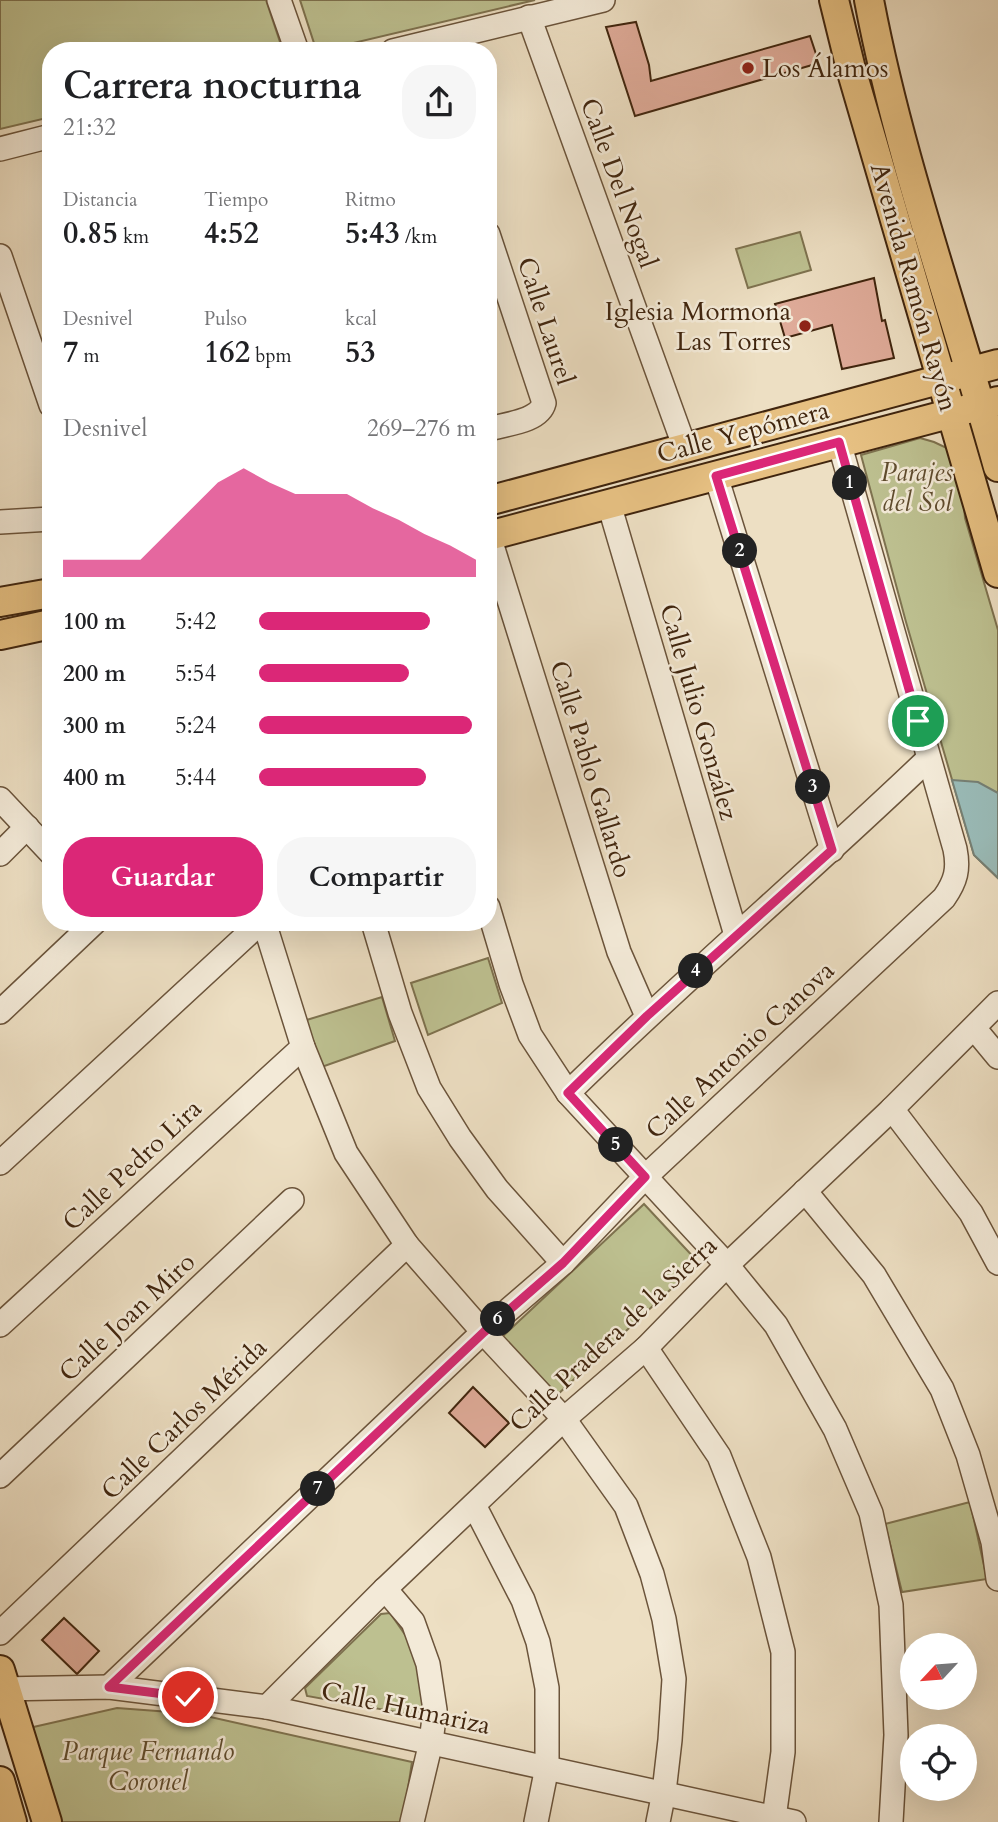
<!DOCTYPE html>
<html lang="es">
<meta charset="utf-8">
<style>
body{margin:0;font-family:Cardo,serif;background:#f6f6f6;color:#202124;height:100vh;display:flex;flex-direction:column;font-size:26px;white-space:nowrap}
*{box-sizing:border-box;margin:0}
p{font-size:23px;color:#757577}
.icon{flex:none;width:38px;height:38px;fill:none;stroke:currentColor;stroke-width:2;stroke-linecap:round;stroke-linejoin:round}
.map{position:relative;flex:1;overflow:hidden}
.panel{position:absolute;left:42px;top:42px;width:455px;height:889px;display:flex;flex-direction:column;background:#fff;border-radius:28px;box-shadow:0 7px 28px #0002}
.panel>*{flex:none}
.needle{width:46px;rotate:244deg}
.tools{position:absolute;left:900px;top:1633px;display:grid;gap:14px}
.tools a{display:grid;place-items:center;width:77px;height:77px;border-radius:50%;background:#fff;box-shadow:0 7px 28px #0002;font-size:35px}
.pin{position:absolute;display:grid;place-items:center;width:60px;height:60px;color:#fff;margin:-30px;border:4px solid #fff;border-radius:50%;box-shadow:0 2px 7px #0007}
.km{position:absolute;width:35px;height:35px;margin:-18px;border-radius:50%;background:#222;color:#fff;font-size:19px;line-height:35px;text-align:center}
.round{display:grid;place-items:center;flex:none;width:74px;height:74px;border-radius:28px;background:#f6f6f6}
.summary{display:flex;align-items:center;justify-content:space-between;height:119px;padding:0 21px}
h1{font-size:38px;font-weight:800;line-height:52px}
.metrics{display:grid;grid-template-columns:repeat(3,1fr);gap:10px;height:119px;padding:7px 21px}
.metrics div{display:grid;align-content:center}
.metrics b{font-size:30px;font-weight:800}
.metrics small{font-size:19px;font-weight:400}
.metrics p{font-size:19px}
.chart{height:196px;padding:14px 21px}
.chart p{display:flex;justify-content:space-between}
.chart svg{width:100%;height:126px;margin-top:7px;fill:#db2777;opacity:.7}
.cta{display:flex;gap:14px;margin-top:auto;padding:14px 21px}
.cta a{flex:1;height:80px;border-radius:28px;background:#db2777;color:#fff;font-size:28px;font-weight:800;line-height:80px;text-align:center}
.cta a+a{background:#f6f6f6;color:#202124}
ul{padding:0 21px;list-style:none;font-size:23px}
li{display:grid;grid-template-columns:112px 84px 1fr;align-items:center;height:52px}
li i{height:18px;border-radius:9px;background:#db2777}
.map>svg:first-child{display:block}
.green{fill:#bdc090;stroke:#7e724f;stroke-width:2}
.water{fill:#9abcb9;stroke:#768075;stroke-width:2}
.building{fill:#dfab99;stroke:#40250e;stroke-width:2}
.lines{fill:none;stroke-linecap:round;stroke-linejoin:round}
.minor-casing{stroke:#6b543b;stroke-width:26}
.major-casing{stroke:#40250e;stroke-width:32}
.minor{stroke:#f3ead8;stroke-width:23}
.major{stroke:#e6c082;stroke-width:28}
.route-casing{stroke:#fff;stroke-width:14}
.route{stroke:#db2777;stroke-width:9}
.poi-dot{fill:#8f2418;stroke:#f3ead8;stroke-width:2.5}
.labels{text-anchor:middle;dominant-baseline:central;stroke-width:5;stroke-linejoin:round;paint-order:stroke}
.poi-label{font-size:26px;fill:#40250e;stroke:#f3ead8;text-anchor:start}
.street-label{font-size:26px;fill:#40250e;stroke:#f3ead8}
.park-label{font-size:26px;font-style:italic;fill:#5f4c2e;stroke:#f3ead8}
</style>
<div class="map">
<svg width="998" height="1822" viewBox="0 0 998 1822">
<rect width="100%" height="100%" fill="#eddfc3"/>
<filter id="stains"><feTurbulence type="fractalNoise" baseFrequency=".00286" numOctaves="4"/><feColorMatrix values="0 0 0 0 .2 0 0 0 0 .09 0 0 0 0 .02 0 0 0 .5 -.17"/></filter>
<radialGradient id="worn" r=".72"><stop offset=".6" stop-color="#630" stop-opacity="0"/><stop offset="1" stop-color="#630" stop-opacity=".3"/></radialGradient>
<g class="green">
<path d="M0 0H266L283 51H51V117L0 129Z"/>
<path d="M300 0H535L324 50 314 43Z"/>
<path d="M800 232 811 270 748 288 736 249Z"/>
<path d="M920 438 934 442 951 450 961 472 965 518 998 630V878L974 855 906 622 861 455Z"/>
<path d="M488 958 502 1003 428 1035 411 983Z"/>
<path d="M382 997 395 1041 316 1069 300 1022Z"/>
<path d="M644 1204 699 1263 556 1396 501 1338Z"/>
<path d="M970 1502 987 1579 902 1592 885 1524Z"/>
<path d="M390 1613 408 1639 418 1669 425 1708 413 1715 307 1696 305 1688 381 1614Z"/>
<path d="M117 1708 197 1714 412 1762 403 1822H59L29 1728Z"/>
</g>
<path class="water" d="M952 780 978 782 998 793V878L974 855Z"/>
<g class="building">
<path d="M636 22 649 65 651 81 810 36 819 63 635 116 606 27Z"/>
<path d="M874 278 882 321 885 320 894 358 842 369 832 325 785 338 775 304Z"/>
<path d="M473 1387 509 1423 485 1447 449 1413Z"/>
<path d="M64 1618 99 1651 77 1674 42 1640Z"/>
</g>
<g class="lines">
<defs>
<g id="minor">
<path d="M279 0 297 51"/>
<path d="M529 17 685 448"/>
<path d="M393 51 603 0"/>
<path d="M0 149 51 136"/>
<path d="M488 234 544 403C539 422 505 424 488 429"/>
<path d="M0 256 51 405"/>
<path d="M716 476 832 850"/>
<path d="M609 504 736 935"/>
<path d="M0 522 51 519"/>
<path d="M489 536 619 952 647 1016"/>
<path d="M0 799 51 853"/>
<path d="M0 854 27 827"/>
<path d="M488 907 511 984 530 1035 568 1093 727 1265 776 1325 835 1429 871 1513 891 1605 896 1735 891 1822"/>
<path d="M264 922 303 1047 346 1153 407 1245 483 1332 564 1419 626 1506 652 1574 664 1619 674 1679 670 1740 664 1792 658 1822"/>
<path d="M373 922 400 1013 429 1088 460 1138 497 1189 563 1263"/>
<path d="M0 1012 95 922"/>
<path d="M974 1028 998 1057"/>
<path d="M568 1093C685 978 810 872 928 759"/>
<path d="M892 1109 971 1213 998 1263"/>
<path d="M0 1163 261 922"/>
<path d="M805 1191 874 1275 942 1389 968 1455 993 1542 998 1579"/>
<path d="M0 1325 303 1047"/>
<path d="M646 1348 719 1456 759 1557 783 1652V1752L774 1818"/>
<path d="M0 1476 292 1200"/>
<path d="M474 1505 523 1600 538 1642 547 1688V1767L536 1822"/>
<path d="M385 1589 413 1622 428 1664 435 1710 431 1742 412 1822"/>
<path d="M0 1633 407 1245"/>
<path d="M109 1687 483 1332 563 1263 645 1177 944 898C956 881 959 869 955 849L839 442"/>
<path d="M0 1689 109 1687 267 1707 794 1822"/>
<path d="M267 1707 385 1589 564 1419 646 1348 727 1265 892 1109 998 1003"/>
</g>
<g id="major">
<path d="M834 0 851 69 998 573"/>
<path d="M869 0C899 158 955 312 998 467"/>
<path d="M488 501 998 364"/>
<path d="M488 536 998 401"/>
<path d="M0 602 51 593"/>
<path d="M0 635 51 624"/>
<path d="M0 1670 47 1822"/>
<path d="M0 1781 12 1822"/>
</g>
</defs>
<use href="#minor" class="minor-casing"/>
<use href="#major" class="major-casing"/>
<use href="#minor" class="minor"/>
<use href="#major" class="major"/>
</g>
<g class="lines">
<defs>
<path id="route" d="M188 1697 109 1687 484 1332 563 1263 645 1177 568 1093 647 1016 832 850 716 476 839 442 918 721"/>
</defs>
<use href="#route" class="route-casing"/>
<use href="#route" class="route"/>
</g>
<g class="poi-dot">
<circle cx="748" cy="68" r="7"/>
<circle cx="805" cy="326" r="7"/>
</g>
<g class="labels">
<g class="poi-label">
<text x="762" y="68">Los Álamos</text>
<text x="791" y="311" text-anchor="end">Iglesia Mormona<tspan x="791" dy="30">Las Torres</tspan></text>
</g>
<g class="street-label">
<text transform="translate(619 183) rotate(70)">Calle Del Nogal</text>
<text transform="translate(914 287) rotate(74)">Avenida Ramón Rayón</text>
<text transform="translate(546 321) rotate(72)">Calle Laurel</text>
<text transform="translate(743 432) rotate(-15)">Calle Yepómera</text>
<text transform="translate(699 712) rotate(74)">Calle Julio González</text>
<text transform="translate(591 769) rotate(73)">Calle Pablo Gallardo</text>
<text transform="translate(740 1050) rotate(-43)">Calle Antonio Canova</text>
<text transform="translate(132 1165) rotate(-43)">Calle Pedro Lira</text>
<text transform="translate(127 1317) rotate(-43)">Calle Joan Miro</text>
<text transform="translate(613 1334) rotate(-43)">Calle Pradera de la Sierra</text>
<text transform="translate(184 1419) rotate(-44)">Calle Carlos Mérida</text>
<text transform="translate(406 1708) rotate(12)">Calle Humariza</text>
</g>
<g class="park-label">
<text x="917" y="472">Parajes<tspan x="917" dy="30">del Sol</tspan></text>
<text x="148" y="1751">Parque Fernando<tspan x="148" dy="30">Coronel</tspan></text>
</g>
</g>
<rect width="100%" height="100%" filter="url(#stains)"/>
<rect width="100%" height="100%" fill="url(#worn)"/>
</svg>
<div class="tools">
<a><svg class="needle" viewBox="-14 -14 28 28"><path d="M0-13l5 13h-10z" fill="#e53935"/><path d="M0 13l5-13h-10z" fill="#757577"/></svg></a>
<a><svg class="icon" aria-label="locate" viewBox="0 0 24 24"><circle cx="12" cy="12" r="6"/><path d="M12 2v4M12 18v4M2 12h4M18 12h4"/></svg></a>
</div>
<div class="pin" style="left:918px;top:721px;background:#1e9e55"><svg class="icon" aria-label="arrive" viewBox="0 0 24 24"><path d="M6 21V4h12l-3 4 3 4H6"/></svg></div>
<div class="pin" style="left:188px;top:1697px;background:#d93025"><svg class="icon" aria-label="check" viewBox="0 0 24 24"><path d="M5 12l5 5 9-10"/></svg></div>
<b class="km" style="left:850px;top:483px">1</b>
<b class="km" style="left:740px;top:551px">2</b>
<b class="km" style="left:813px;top:787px">3</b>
<b class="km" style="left:696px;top:971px">4</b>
<b class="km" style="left:616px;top:1145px">5</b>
<b class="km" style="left:498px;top:1319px">6</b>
<b class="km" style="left:318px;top:1489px">7</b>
<section class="panel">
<div class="summary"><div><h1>Carrera nocturna</h1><p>21:32</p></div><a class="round"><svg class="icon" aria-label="share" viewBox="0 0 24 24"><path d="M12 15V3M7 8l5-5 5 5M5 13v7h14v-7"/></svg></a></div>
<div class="metrics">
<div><p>Distancia</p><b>0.85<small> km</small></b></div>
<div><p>Tiempo</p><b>4:52</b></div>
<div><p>Ritmo</p><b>5:43<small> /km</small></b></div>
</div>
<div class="metrics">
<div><p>Desnivel</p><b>7<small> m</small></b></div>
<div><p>Pulso</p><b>162<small> bpm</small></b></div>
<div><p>kcal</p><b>53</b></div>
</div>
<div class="chart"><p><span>Desnivel</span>269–276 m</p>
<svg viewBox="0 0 160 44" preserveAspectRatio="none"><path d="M0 44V38L10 38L20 38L30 38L40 29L50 20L60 11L70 6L80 11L90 15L100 15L110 15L120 20L130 24L140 29L150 33L160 38V44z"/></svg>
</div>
<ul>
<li><b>100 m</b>5:42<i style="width:79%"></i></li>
<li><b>200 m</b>5:54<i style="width:69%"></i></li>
<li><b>300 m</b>5:24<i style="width:98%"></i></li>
<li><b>400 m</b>5:44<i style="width:77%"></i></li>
</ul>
<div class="cta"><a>Guardar</a><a>Compartir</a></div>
</section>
</div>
